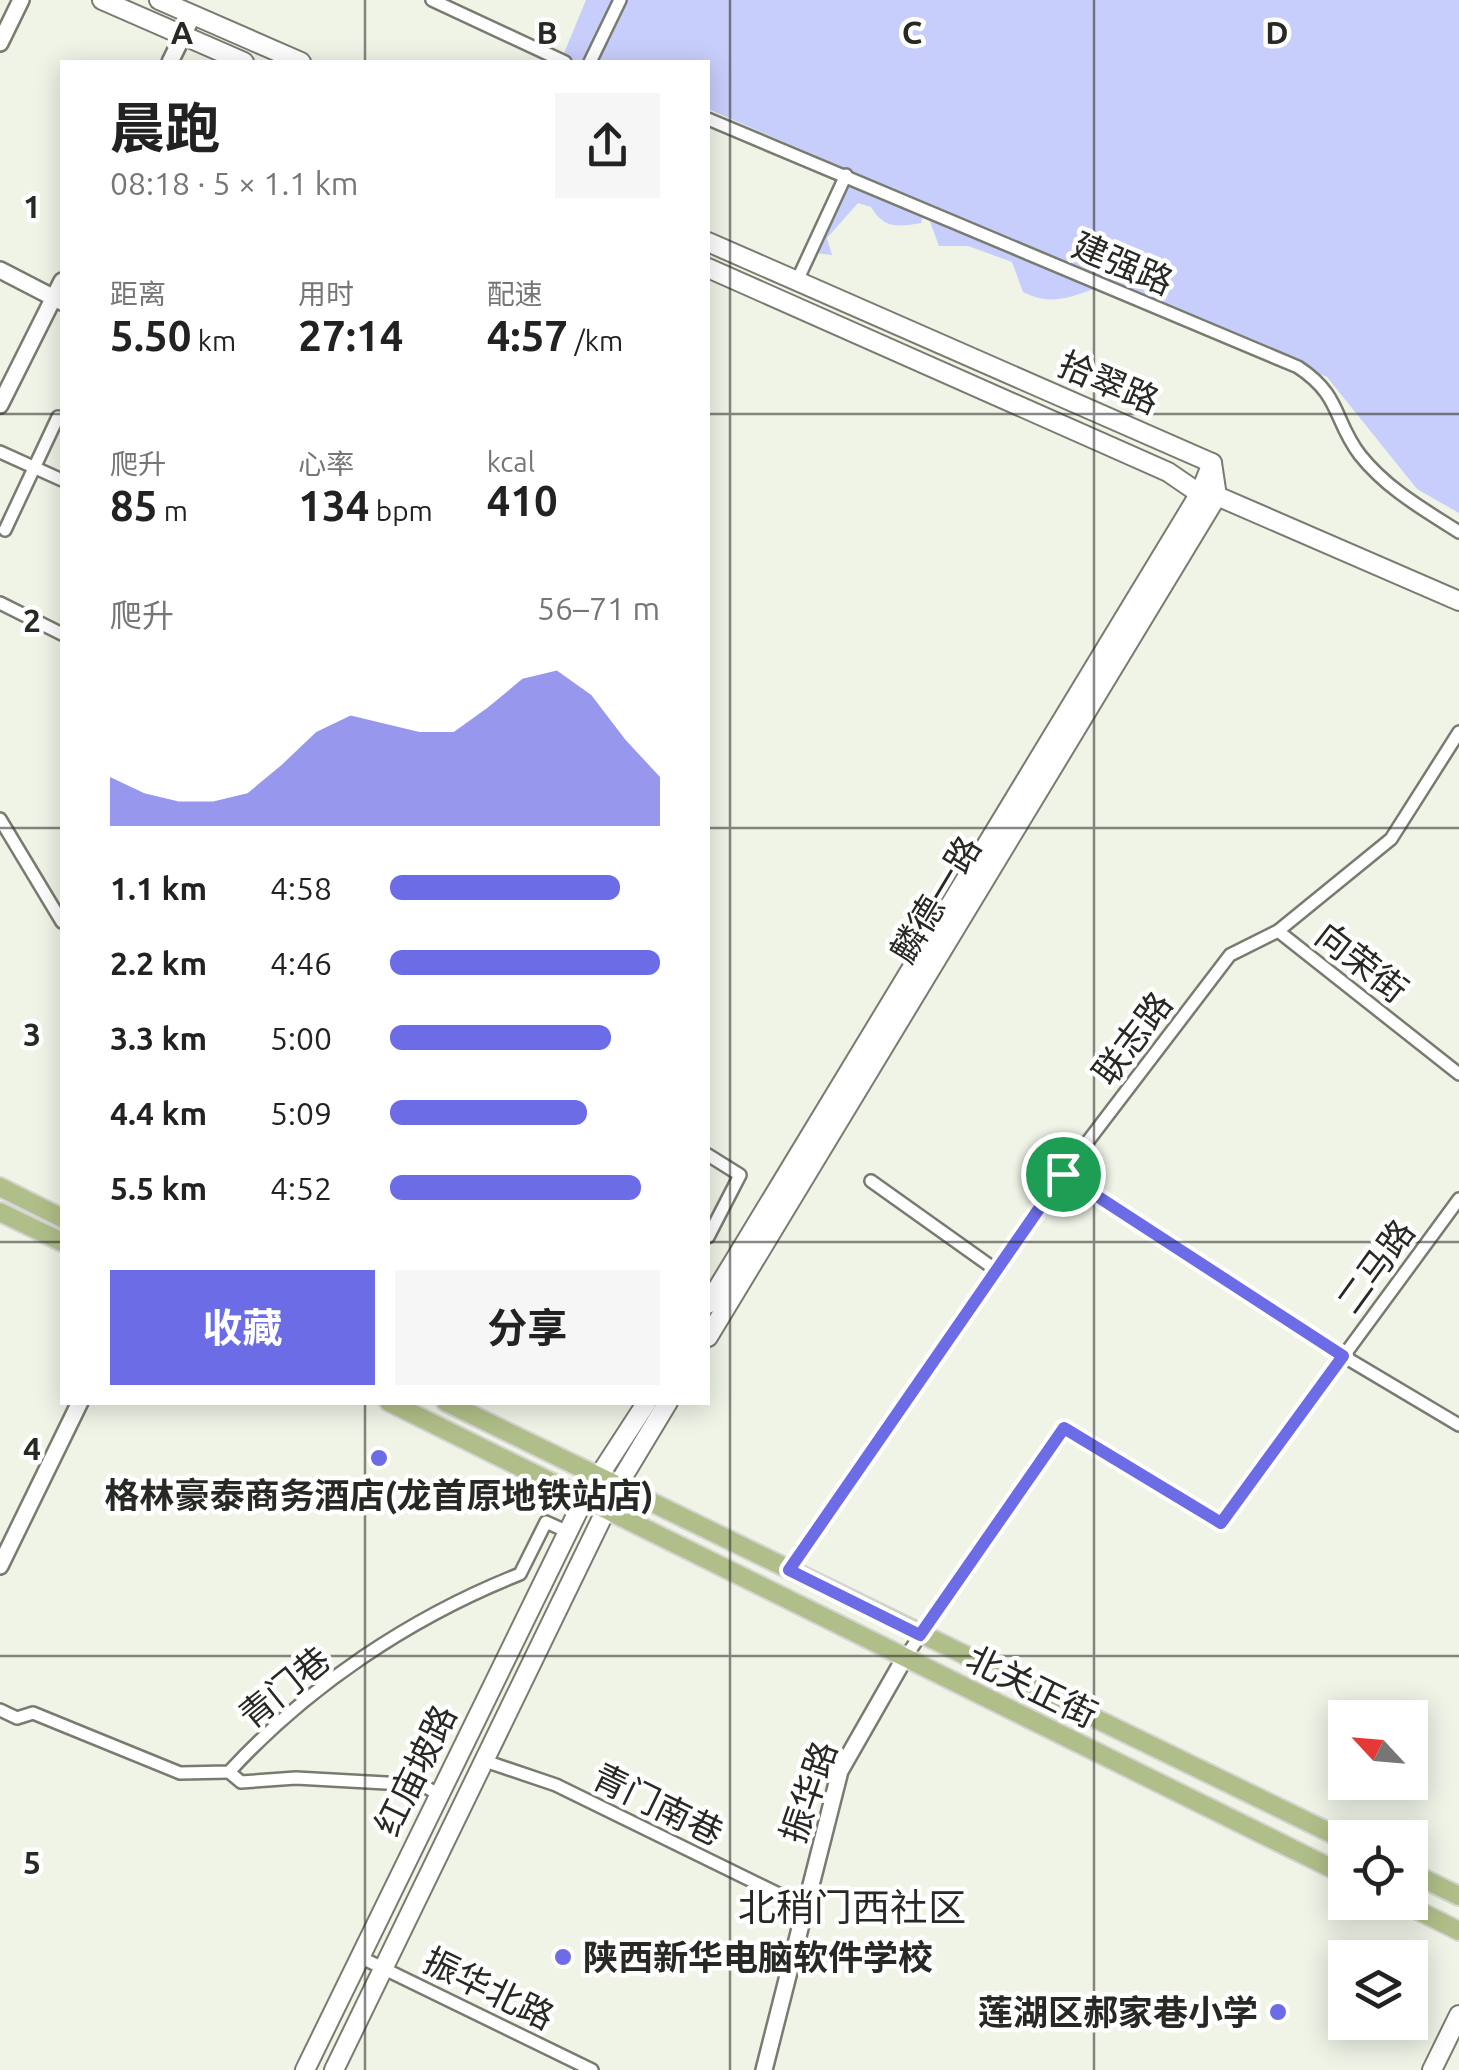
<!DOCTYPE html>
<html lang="zh">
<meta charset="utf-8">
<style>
body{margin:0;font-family:Ubuntu,"Noto Sans SC",sans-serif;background:#f6f6f6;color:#222;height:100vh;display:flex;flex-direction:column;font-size:38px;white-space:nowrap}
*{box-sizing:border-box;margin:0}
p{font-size:32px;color:#767676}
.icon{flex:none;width:55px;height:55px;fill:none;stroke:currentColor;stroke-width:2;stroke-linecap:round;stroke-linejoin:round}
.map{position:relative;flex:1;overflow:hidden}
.panel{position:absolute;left:60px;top:60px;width:650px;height:1345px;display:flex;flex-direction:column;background:#fff;border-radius:0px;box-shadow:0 5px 25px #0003}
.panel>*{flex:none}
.needle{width:65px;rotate:296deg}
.buttons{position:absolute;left:1328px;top:1700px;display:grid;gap:20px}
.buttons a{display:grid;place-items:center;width:100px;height:100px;border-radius:0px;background:#fff;box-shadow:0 5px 25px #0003;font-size:50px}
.pin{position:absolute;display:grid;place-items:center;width:85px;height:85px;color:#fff;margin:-42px;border:5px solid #fff;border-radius:50%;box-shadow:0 2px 10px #0007}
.round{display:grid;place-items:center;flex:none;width:105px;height:105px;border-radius:0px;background:#f6f6f6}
.headline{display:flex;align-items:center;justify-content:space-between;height:170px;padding:0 50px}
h1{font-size:55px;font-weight:700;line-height:75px}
.metrics{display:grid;grid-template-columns:repeat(3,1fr);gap:15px;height:170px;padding:10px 50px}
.metrics div{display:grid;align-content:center}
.metrics b{font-size:42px;font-weight:700}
.metrics small{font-size:28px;font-weight:400}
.metrics p{font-size:28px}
.chart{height:280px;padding:20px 50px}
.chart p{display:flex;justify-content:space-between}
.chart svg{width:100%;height:180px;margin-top:10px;fill:#6b6ce6;opacity:.7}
.action{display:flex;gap:20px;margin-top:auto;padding:20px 50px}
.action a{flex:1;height:115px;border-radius:0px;background:#6b6ce6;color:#fff;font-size:40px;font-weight:700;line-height:115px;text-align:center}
.action a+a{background:#f6f6f6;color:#222}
ul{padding:0 50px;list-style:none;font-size:32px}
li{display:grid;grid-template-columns:160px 120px 1fr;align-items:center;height:75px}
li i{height:25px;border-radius:12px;background:#6b6ce6}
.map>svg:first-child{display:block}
.green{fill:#c8cefb}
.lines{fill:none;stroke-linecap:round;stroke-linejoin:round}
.minor-casing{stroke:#787c70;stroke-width:16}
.tertiary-casing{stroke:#787c70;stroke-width:20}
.secondary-casing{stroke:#787c70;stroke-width:22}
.primary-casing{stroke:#d4d4d3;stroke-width:22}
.minor{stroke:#fff;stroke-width:11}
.tertiary{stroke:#fff;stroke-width:15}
.secondary{stroke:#fff;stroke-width:18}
.primary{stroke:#b0bf89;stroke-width:18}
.route-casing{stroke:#fff;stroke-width:20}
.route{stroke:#6b6ce6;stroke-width:12}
.grid{fill:none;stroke:#272924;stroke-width:2.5;stroke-opacity:0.55}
.poi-dot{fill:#6b6ce6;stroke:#fff;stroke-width:4}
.labels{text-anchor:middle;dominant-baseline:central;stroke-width:9;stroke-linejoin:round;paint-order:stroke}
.street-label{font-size:35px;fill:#272924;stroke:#fff}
.poi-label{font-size:35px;font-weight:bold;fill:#272924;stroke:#fff}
.neighbourhood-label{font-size:38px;fill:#272924;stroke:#fff}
.grid-label{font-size:32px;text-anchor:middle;font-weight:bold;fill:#272924;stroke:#fff;stroke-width:9;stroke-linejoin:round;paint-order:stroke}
</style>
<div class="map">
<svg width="1459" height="2070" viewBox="0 0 1459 2070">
<rect width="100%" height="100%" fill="#eff4e7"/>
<g class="green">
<path d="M586 0H1459V513L1417 489 1327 377 708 109V62H579L562 58Z"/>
<path d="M847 182 923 215 921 223C898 227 884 229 871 207L858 203 827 238 832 255 814 253Z"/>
<path d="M929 219 1096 288C1068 298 1051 306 1023 292L1012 262 968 246H939Z"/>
</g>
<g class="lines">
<defs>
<g id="minor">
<path d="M432 0 565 62"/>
<path d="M590 62 620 0"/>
<path d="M708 119 1298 367C1342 396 1333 420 1360 455 1387 489 1423 509 1459 532"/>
<path d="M796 283 846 175"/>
<path d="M0 452 62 480"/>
<path d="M5 530 58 417"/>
<path d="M0 603 62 634"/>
<path d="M0 819 62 922"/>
<path d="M1278 931 1459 1074"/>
<path d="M708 1155 740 1175 708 1237"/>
<path d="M1063 1174 1343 1356 1459 1425"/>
<path d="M871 1181 996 1270"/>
<path d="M789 1570 1063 1174 1230 955 1278 931 1391 839 1459 732"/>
<path d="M904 1659 1064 1428 1221 1523 1459 1199"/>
<path d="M0 1710 17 1718 33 1713 180 1773 229 1772C308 1686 411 1617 520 1574L546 1522 568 1532"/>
<path d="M485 1761 556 1785 803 1906"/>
<path d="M229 1772 241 1782 296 1778 422 1785 440 1795"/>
<path d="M360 1957 592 2070"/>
</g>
<g id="tertiary">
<path d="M0 43 21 0"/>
<path d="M170 62 193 15"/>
<path d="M0 270 62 302"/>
<path d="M0 405 62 281"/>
<path d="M0 1566 80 1402"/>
<path d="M764 2070 840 1771 904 1659"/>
</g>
<g id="secondary">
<path d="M102 0 244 62"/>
<path d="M159 0 301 62"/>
<path d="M708 242 1212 463 1217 496 1459 601"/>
<path d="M708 268 1168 472 1206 498"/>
<path d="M708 1304 1200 493 1212 463"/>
<path d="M708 1337 1217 496"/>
<path d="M305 2070 584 1499 647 1402"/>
<path d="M334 2070 618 1485 668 1402"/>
<path d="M1432 2070 1459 2015"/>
</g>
<g id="primary">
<path d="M0 1187 62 1218"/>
<path d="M0 1212 62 1242"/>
<path d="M389 1402 1345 1875"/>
<path d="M446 1402 1345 1840"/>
<path d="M1410 1872 1459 1896"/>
<path d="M1401 1902 1459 1931"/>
</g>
</defs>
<use href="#minor" class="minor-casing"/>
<use href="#tertiary" class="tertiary-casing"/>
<use href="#secondary" class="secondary-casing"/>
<use href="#primary" class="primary-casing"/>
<use href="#minor" class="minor"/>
<use href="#tertiary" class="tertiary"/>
<use href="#secondary" class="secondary"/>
<use href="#primary" class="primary"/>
</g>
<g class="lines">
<defs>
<path id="route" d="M1063 1174 1343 1356 1221 1523 1064 1428 920 1635 789 1570Z"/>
</defs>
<use href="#route" class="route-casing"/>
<use href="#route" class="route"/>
</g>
<path class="grid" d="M365 0V62M730 0V2070M1094 0V2070M0 414H62M708 414H1459M0 828H62M708 828H1459M0 1242H62M708 1242H1459M365 1402V2070M0 1656H1459"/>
<g class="poi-dot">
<circle cx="379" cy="1458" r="10"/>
<circle cx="563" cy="1957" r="10"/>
<circle cx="1278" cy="2012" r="10"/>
</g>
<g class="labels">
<g class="street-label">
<text transform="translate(1123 263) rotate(23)">建强路</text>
<text transform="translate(1109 382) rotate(23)">拾翠路</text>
<text transform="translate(935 899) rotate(-59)">麟德一路</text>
<text transform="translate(1362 962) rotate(38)">向荣街</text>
<text transform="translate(1132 1038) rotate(-53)">联志路</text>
<text transform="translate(1375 1266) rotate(-54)">二马路</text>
<text transform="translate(1032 1686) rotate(26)">北关正街</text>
<text transform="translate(284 1687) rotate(-39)">青门巷</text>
<text transform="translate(415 1770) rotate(-64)">红庙坡路</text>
<text transform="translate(808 1792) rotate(-71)">振华路</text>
<text transform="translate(658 1804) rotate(26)">青门南巷</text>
<text transform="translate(489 1988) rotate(26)">振华北路</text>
</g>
<g class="poi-label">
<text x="379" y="1495">格林豪泰商务酒店(龙首原地铁站店)</text>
<text x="583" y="1957" text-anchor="start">陕西新华电脑软件学校</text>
<text x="1258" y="2012" text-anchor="end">莲湖区郝家巷小学</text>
</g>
<g class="neighbourhood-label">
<text x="852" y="1907">北稍门西社区</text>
</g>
</g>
<g class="grid-label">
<text x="182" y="44">A</text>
<text x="547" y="44">B</text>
<text x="912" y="44">C</text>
<text x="1277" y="44">D</text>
<text x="32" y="218">1</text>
<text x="32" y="632">2</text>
<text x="32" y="1046">3</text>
<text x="32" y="1460">4</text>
<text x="32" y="1874">5</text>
</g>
</svg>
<div class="buttons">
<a><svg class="needle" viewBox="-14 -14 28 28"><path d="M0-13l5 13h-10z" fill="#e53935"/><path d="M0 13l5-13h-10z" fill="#767676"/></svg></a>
<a><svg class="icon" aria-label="locate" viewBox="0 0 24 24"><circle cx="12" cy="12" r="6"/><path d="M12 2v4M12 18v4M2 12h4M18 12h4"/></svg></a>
<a><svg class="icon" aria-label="layers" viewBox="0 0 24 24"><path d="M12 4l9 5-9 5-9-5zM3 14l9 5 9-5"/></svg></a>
</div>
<div class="pin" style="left:1063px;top:1174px;background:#1e9e55"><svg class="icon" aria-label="arrive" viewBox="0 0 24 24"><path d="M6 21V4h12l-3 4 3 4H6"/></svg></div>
<section class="panel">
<div class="headline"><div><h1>晨跑</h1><p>08:18 · 5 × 1.1 km</p></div><a class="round"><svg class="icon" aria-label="share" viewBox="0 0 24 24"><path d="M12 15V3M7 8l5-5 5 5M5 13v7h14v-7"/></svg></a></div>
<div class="metrics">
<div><p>距离</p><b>5.50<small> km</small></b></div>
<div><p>用时</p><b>27:14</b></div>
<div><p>配速</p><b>4:57<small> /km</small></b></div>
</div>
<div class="metrics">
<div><p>爬升</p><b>85<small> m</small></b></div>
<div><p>心率</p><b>134<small> bpm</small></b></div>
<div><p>kcal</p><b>410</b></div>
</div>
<div class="chart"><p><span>爬升</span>56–71 m</p>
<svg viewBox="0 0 160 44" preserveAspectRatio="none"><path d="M0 44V32L10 36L20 38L30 38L40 36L50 29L60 21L70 17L80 19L90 21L100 21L110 15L120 8L130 6L140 12L150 23L160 32V44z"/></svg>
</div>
<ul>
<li><b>1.1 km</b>4:58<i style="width:85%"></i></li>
<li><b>2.2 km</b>4:46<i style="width:100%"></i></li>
<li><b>3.3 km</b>5:00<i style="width:82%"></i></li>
<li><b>4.4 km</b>5:09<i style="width:73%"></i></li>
<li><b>5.5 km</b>4:52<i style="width:93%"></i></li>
</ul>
<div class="action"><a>收藏</a><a>分享</a></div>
</section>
</div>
